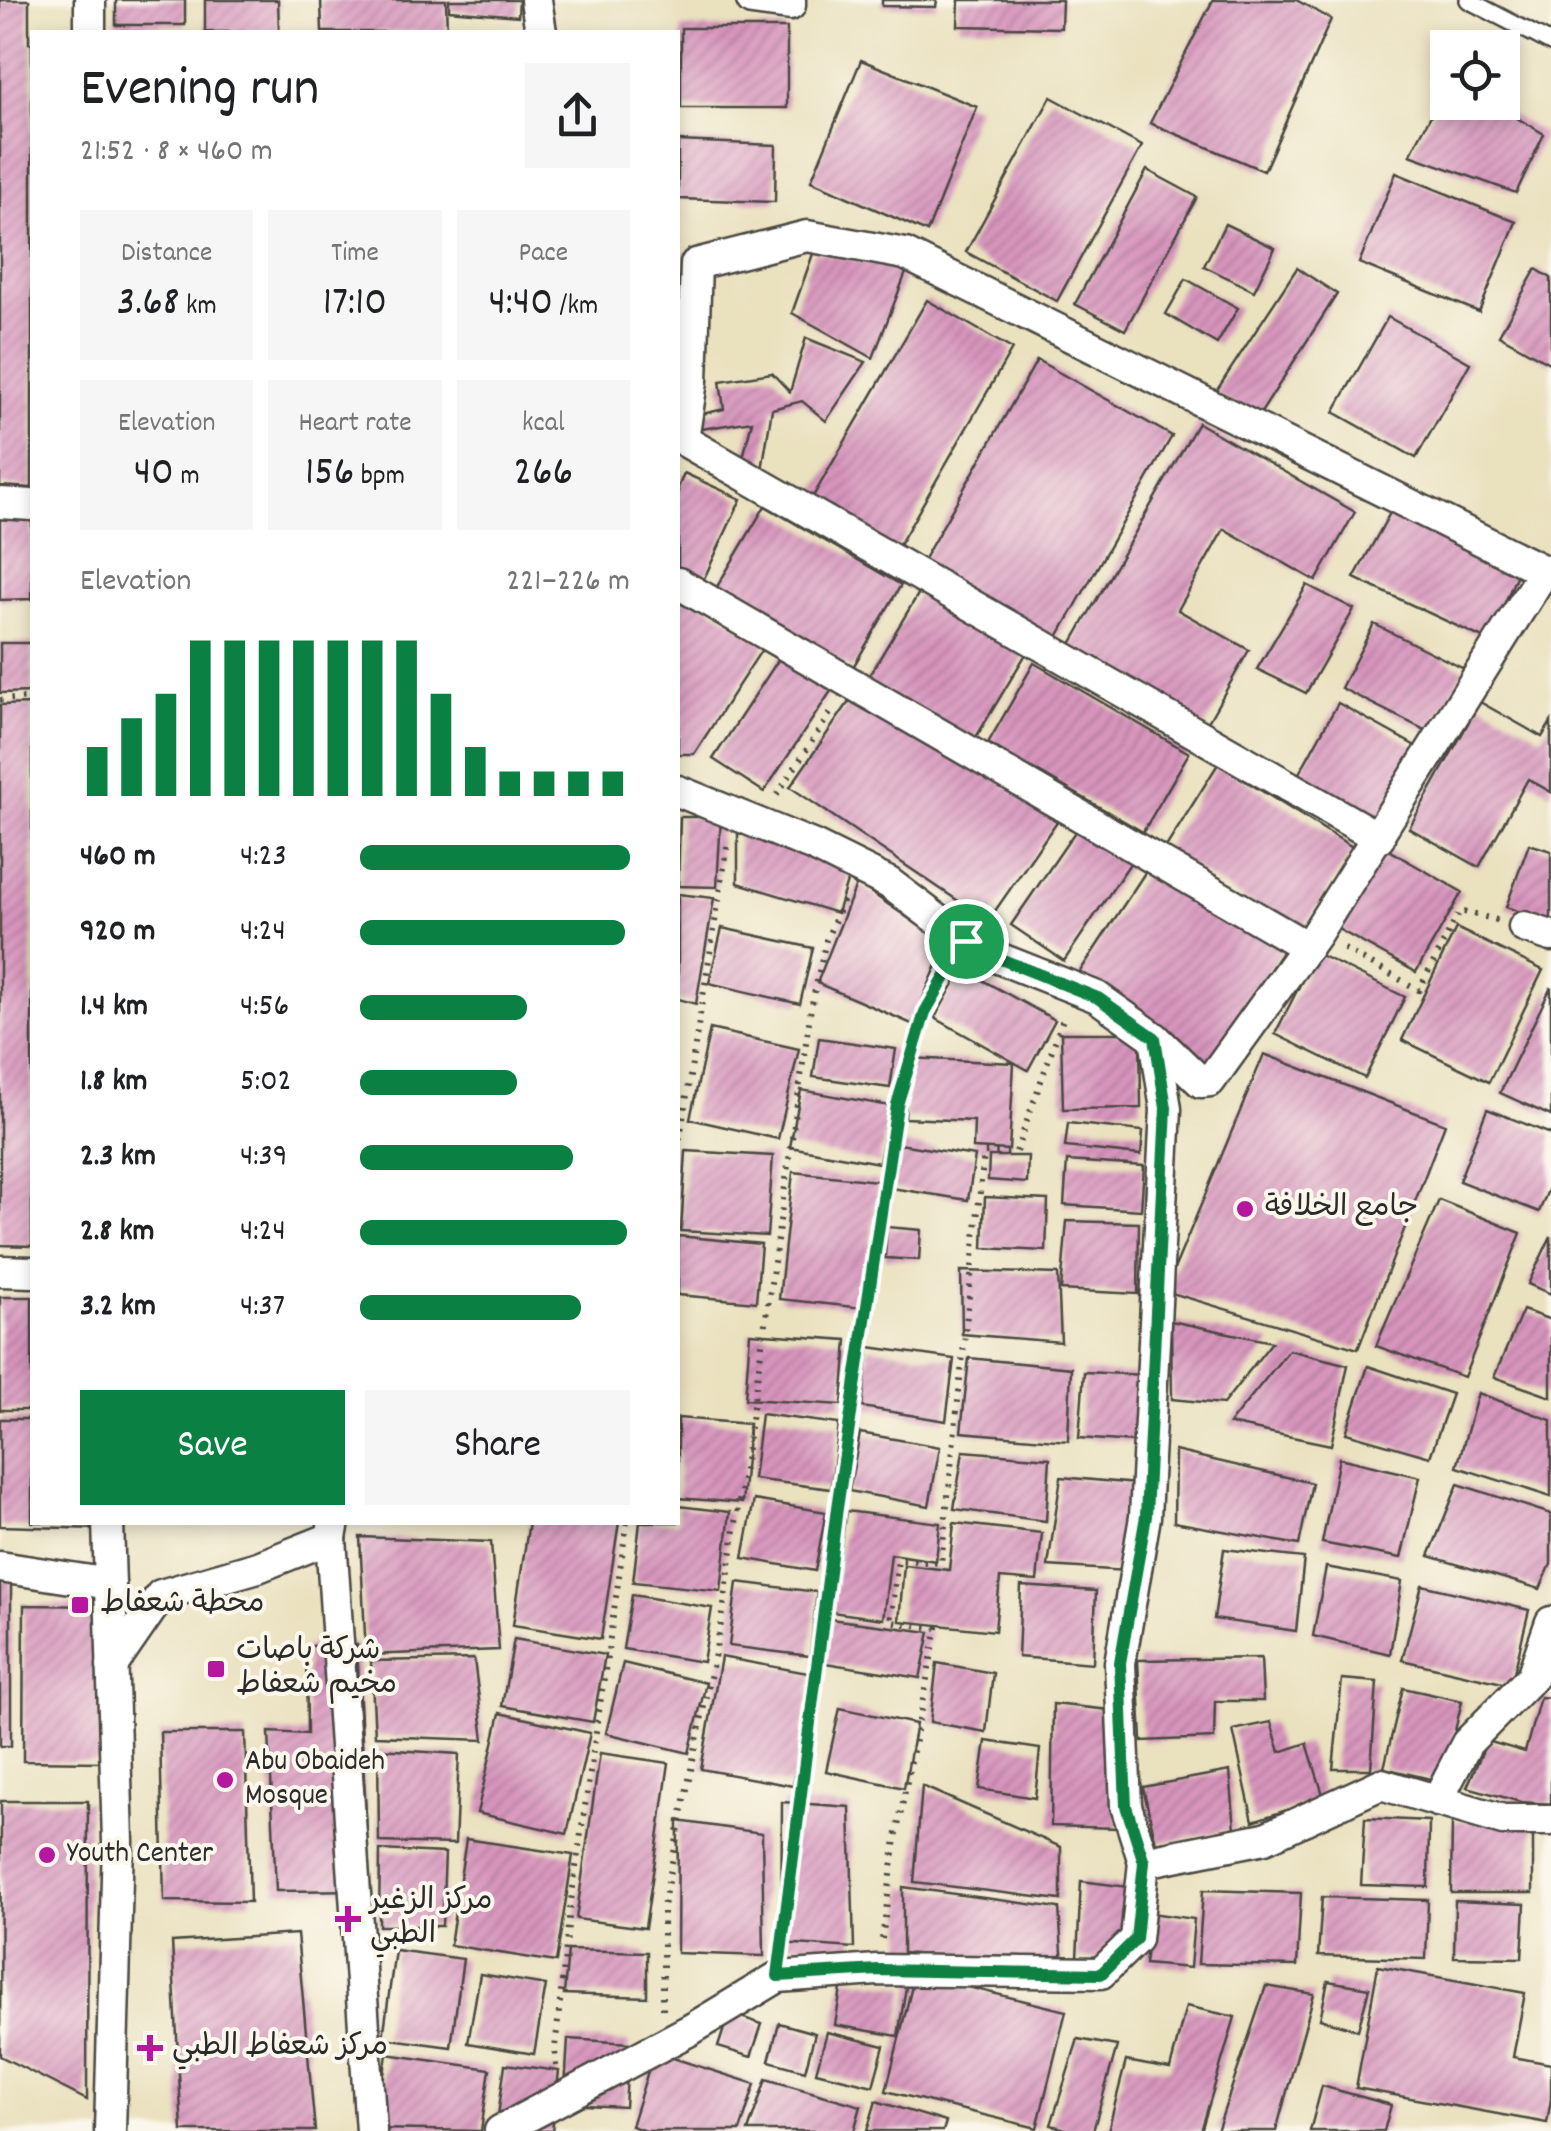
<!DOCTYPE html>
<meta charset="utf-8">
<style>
body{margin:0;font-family:Dekko,"Playpen Sans Arabic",sans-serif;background:#f6f6f6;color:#202124;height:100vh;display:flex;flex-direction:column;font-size:38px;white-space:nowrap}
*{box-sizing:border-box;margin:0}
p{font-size:32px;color:#757577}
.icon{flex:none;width:55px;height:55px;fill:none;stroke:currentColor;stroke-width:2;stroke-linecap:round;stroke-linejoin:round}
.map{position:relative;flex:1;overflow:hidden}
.details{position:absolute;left:30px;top:30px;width:650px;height:1495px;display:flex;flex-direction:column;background:#fff;border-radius:0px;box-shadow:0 5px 15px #0003}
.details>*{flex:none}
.tools{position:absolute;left:1430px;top:30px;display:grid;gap:20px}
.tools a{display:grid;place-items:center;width:90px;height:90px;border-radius:0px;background:#fff;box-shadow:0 5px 15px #0003;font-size:50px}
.pin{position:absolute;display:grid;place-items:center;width:85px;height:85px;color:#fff;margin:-42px;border:5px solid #fff;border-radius:50%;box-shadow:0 2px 10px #0007}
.round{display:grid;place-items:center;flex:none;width:105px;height:105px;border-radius:0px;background:#f6f6f6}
.summary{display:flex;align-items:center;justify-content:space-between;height:170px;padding:0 50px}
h1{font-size:55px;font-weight:600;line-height:75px}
.figures{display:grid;grid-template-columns:repeat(3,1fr);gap:15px;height:170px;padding:10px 50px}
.figures div{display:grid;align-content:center;border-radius:0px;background:#f6f6f6;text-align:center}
.figures b{font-size:42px;font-weight:600}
.figures small{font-size:28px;font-weight:400}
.figures p{font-size:28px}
.chart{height:280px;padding:20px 50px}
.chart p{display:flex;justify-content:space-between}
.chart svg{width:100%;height:180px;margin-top:10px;stroke:#0b8043;stroke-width:6}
.cta{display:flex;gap:20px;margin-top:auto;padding:20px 50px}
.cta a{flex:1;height:115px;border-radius:0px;background:#0b8043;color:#fff;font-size:40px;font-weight:600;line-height:115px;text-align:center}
.cta a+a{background:#f6f6f6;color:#202124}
ul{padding:0 50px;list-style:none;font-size:32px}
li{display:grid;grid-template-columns:160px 120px 1fr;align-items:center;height:75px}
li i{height:25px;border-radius:12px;background:#0b8043}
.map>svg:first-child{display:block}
.building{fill:url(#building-hatch)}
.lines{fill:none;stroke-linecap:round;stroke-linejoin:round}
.service-casing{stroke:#484641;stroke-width:20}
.minor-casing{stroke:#484641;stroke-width:35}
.path{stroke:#484641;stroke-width:6;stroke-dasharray:2.5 8;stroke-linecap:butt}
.service{stroke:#fff;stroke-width:15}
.minor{stroke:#fff;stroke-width:30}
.route-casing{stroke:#fff;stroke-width:20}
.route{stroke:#0b8043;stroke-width:12}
.poi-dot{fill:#b5179e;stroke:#fbf7ec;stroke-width:4}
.labels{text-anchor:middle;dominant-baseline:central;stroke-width:8;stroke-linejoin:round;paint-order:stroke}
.poi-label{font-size:30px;fill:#2b2b2b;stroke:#fbf7ec;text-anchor:start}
</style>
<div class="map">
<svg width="1551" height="2131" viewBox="0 0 1551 2131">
<defs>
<pattern id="building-hatch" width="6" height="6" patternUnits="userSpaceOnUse" patternTransform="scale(2.5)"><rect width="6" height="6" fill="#d895bd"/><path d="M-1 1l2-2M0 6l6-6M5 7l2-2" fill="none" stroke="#af7a9a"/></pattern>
</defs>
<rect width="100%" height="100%" fill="#fbf7ec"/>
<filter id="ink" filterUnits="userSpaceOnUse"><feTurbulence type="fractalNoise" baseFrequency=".01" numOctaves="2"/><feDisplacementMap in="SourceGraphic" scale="20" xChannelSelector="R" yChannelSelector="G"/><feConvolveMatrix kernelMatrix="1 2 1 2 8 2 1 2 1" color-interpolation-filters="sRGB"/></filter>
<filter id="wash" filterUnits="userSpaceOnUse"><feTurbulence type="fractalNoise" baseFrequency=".0048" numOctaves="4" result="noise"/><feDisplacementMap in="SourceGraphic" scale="40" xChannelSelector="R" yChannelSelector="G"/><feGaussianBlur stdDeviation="2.25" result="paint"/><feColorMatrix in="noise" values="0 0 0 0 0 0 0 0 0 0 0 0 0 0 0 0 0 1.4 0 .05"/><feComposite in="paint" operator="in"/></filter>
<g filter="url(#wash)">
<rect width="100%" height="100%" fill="#eae1bf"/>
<g id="blocks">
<g class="building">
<path d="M0 0H29V43L32 44V488L0 486Z"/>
<rect x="116" y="0" width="69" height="25"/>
<path d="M205 0H278L279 32H205Z"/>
<path d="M321 0H446L447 32H322Z"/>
<path d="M449 0H519L518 16 449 10Z"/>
<path d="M882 0H937L936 7 882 6Z"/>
<path d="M959 0H1062L1061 28 958 26Z"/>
<path d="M1213 0H1296L1331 19 1264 171 1150 123Z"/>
<rect x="681" y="28" width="106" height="80"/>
<path d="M861 60 977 107 927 232 811 181Z"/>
<path d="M1448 83V102H1490L1544 134 1516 193 1410 155Z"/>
<path d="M1051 97 1142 146 1057 301 966 252Z"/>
<path d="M678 141 776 145 775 202 678 199Z"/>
<path d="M1147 170 1197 197 1125 330 1075 304Z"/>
<path d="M1396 173 1516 222 1479 312 1359 263Z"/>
<path d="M1225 224 1275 248 1254 291 1204 266Z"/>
<path d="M814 251 907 270 873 358 792 313Z"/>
<path d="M1297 268 1337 294 1257 419 1215 393Z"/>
<path d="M1536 269 1551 278V364L1499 335Z"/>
<path d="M1186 279 1238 308 1217 344 1166 314Z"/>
<path d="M927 300 1012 349 894 554 808 505Z"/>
<path d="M1388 317 1470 363 1416 458 1334 412Z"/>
<path d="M806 338 866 362 826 421 802 401 772 409 762 470 743 458 752 421 701 429 698 415 724 409 720 381 772 373 790 392Z"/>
<path d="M1037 360 1172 436 1051 649 916 573Z"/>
<path d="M1198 423 1355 512 1316 581 1224 529 1178 610 1249 650 1200 736 1063 658Z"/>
<path d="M684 473 741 499 701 585 678 574V488Z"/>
<path d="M1395 504 1519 569 1489 641 1354 578Z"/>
<path d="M765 506 901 585 852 669 715 590Z"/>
<path d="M0 516H32V599L0 600Z"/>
<path d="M1307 585 1354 609 1306 693 1257 669Z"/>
<path d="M678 587 766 643 694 754H678Z"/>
<path d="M920 591 1026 654 972 744 866 681Z"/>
<path d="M1374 624 1464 669 1431 733 1341 688Z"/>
<path d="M0 643H32V692L0 693Z"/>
<path d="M786 648 837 682 764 792 713 759Z"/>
<path d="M1034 663 1189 753 1143 832 988 743Z"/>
<path d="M860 686 1058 820 988 921 790 787Z"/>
<path d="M1480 702 1542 737 1551 722V792L1528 779 1479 867 1409 828Z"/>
<path d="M1338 703 1419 748 1372 831 1292 786Z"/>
<path d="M32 704V1246L0 1245V705Z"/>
<path d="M1218 764 1354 848 1300 934 1164 850Z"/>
<path d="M680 817H721L717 887 678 886Z"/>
<path d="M1081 823 1133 859 1064 961 1011 925Z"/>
<path d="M738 831 852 866 837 913 738 883Z"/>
<path d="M1529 844 1551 851V923L1506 907Z"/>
<path d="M1385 848 1462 892 1416 972 1338 929Z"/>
<path d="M1152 862 1284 949 1206 1068 1073 982Z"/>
<path d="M857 883 946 944 912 1024 817 983Z"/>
<path d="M678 894 714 898 696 1004 678 999Z"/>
<path d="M722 928 813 948 800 1004 709 983Z"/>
<path d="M1456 928 1543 970 1489 1082 1402 1040Z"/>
<path d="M1316 953 1405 997 1365 1078 1275 1034Z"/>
<path d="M962 969 1055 1020 1028 1070 935 1018Z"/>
<path d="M1551 987V1116L1500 1093Z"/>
<path d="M710 1029 799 1049 778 1139 690 1119Z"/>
<path d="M1061 1033H1140L1141 1108 1063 1109Z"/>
<path d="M819 1038 896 1049 890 1088 813 1077Z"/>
<path d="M1264 1054 1445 1124 1358 1349 1165 1291Z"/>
<path d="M908 1058 1014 1063 1009 1150 973 1148 974 1121 905 1118Z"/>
<path d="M801 1090 890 1106 879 1163 790 1147Z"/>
<path d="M1487 1109 1551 1134V1183L1539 1212 1459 1181Z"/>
<path d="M1068 1123 1143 1131 1141 1155 1065 1147Z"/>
<path d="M899 1144 975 1156 968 1200 891 1188Z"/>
<path d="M686 1151 773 1156 767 1236 681 1231Z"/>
<path d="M989 1156H1028L1027 1183 988 1180Z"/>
<path d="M1067 1161 1144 1166 1141 1210 1064 1205Z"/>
<path d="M793 1172 878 1181 863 1308 779 1299Z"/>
<path d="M985 1197 1048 1200 1046 1251 983 1248Z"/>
<path d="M1439 1200 1521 1233 1464 1377 1376 1346Z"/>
<path d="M1067 1221 1139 1223 1138 1294 1061 1290Z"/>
<path d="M887 1227 921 1230 919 1260 885 1258Z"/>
<path d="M678 1236 761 1244 756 1302 678 1295Z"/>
<path d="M1551 1236V1294L1528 1284Z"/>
<path d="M961 1271 1058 1274 1061 1342 962 1334Z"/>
<rect x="0" y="1297" width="32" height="113"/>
<path d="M1523 1310 1551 1320V1397L1494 1377Z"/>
<path d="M1171 1321 1272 1342 1223 1404 1172 1399Z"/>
<path d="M750 1333 847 1340 842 1405 745 1399Z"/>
<path d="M869 1347 954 1359 946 1421 862 1407Z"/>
<path d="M1289 1350 1348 1365 1331 1445 1229 1424Z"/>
<path d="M969 1358 1071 1368 1068 1441 961 1432Z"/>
<path d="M1368 1366 1452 1394 1430 1457 1346 1433Z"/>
<path d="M1084 1372 1145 1375 1147 1443 1079 1438Z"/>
<path d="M1478 1393 1551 1420V1497L1457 1467Z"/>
<path d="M761 1414 839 1424 831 1489 753 1479Z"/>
<path d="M678 1418 749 1424 742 1503 678 1498Z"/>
<path d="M0 1419H32V1522H97L98 1529 0 1526Z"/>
<path d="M860 1433 940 1447 929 1506 849 1491Z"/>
<path d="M963 1451 1050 1458 1046 1521 954 1509Z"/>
<path d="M1175 1451 1312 1483 1299 1545 1174 1522Z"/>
<path d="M1339 1458 1420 1477 1401 1558 1322 1543Z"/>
<path d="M1061 1477 1136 1484 1127 1571 1048 1566Z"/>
<path d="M1458 1484 1551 1514V1564L1540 1589 1429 1556Z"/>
<path d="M754 1500 826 1512 815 1571 743 1558Z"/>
<path d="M678 1506 730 1512 721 1591 633 1582 640 1522H678Z"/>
<path d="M846 1511 940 1523 936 1561 891 1554 883 1619 831 1612Z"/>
<path d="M529 1522H619L601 1639 513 1625Z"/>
<path d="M954 1523 1042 1533 1037 1581 1000 1578 995 1631 899 1621 904 1565 949 1570Z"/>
<path d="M360 1537 491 1542 499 1650 366 1655Z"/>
<path d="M1224 1549 1304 1558 1296 1631 1214 1619Z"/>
<path d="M1326 1567 1402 1581 1390 1654 1313 1636Z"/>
<rect x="0" y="1580" width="11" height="166"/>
<path d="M737 1582 817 1592 810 1656 729 1646Z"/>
<path d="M1422 1585 1529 1610 1511 1685 1402 1660Z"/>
<path d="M1021 1586 1096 1591 1093 1663 1018 1657Z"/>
<path d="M632 1595 712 1608 703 1662 623 1649Z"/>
<path d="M24 1605 102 1606 101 1762 23 1761Z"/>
<path d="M830 1619 930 1632 920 1678 825 1663Z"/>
<path d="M514 1639 605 1655 593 1722 502 1706Z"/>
<path d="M357 1645 370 1890 276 1891 269 1732 307 1734 306 1646Z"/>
<path d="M721 1657 813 1674 793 1786 701 1769Z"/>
<path d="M1261 1658 1263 1701H1215L1214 1738 1142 1741 1138 1660Z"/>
<path d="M474 1659 484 1740 375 1736 371 1661Z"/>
<path d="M623 1663 706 1683 689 1753 606 1733Z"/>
<path d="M937 1663 993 1673 986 1732 930 1722Z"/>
<path d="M1342 1679 1377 1682 1371 1769H1333Z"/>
<path d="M1403 1688 1462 1701 1443 1782 1384 1768Z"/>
<path d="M1540 1697 1551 1698V1804L1521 1802 1467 1787 1487 1741 1525 1752Z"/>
<path d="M1053 1704 1110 1710 1119 1828 1051 1826Z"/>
<path d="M840 1708 916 1724 904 1788 826 1771Z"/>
<path d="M500 1713 590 1733 567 1834 477 1813Z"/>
<path d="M1271 1722 1280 1752 1307 1743 1324 1798 1253 1821 1233 1730Z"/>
<path d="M160 1732H245L250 1902 164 1901Z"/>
<path d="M986 1741 1040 1749 1035 1798 979 1789Z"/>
<path d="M378 1749 459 1754 455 1844 379 1842Z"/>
<path d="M600 1753 669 1763 645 1928 576 1919Z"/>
<path d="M1230 1771 1235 1829 1156 1843 1143 1787Z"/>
<path d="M922 1786 1061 1847V1900L914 1882Z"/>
<path d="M1 1801H88L87 2100 0 2056Z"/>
<path d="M782 1802 850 1807 854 1948 781 1943Z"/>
<path d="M1365 1818 1429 1821 1428 1887 1361 1885Z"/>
<path d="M1533 1820V1893H1451L1452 1821Z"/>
<path d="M678 1821 762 1833 764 1956 677 1953Z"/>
<path d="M466 1839 573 1855 556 1962 450 1945Z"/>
<path d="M380 1850 445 1853 442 1926H379Z"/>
<path d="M1081 1881 1129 1887 1126 1963 1077 1958Z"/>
<path d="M903 1887 1059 1908 1063 1967 903 1953Z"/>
<path d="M1203 1890 1301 1893 1297 1966 1198 1964Z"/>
<path d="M1322 1897 1428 1900 1426 1959 1318 1956Z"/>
<path d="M1455 1901 1525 1904 1522 1958 1454 1957Z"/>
<path d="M1151 1913 1194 1919 1190 1968 1145 1964Z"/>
<path d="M297 1934 315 2131H182L172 1942Z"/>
<path d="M395 1950 463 1959 451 2047 383 2038Z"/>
<path d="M568 1950 647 1952V1997L564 1994Z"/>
<path d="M1378 1966 1525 1993 1513 2057 1551 2064V2099L1547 2123 1356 2088Z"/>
<path d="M480 1974 546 1985 534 2054 468 2043Z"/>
<path d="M915 1974 1066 2011 1037 2128 886 2091Z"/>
<path d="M843 1977 906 1987 898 2036 835 2025Z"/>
<path d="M1328 1981 1369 1988 1358 2030 1320 2019Z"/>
<path d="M1266 1986 1314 1994 1276 2131H1217Z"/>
<path d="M1186 2006 1235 2017 1201 2131H1108L1126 2061 1170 2069Z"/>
<path d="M729 2013 762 2024 751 2057 718 2047Z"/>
<path d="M779 2023 815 2033 805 2071 769 2061Z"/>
<path d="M827 2032 884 2046 873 2086 816 2072Z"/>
<path d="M568 2039 629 2043 625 2107 564 2104Z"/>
<path d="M1078 2039 1117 2046 1093 2131H1072L1051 2125Z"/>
<path d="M654 2052 755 2084 740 2131H646L631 2126Z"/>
<path d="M387 2054 490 2069 481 2131 376 2129Z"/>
<path d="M505 2064 559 2071 552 2131H496Z"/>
<path d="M766 2079 861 2106 854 2131H748Z"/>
<path d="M1322 2086 1391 2105 1384 2131H1310Z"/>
<path d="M876 2101 946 2122 943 2131H867Z"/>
</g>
</g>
</g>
<g filter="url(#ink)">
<use href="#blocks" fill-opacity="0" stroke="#484641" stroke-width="2.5"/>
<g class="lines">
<defs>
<path id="service" d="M1468 0 1551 43"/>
<g id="minor">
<path d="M90 0V32"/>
<path d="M536 0 541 32"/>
<path d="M752 0 790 5V0"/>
<path d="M0 503 32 505"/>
<path d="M678 583 1307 947"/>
<path d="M678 791 814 846 889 883 978 950 1097 997 1155 1038 1166 1109 1145 1517 1120 1663 1126 1806 1144 1862 1265 1838 1381 1784 1503 1820H1551"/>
<path d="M1379 838 683 440 692 381 696 264 807 236 905 254 1544 571"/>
<path d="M1524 927 1551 936"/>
<path d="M1155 1038 1201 1082 1210 1081 1316 934 1544 571 1551 574"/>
<path d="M0 1271 32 1272"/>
<path d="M108 1522 118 1841 110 2131"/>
<path d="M331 1538 371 2131"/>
<path d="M0 1567 110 1584"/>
<path d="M112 1666 161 1595 258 1567 331 1538 334 1522"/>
<path d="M1437 1801 1467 1743 1532 1677 1551 1622"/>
<path d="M500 2131 690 2030 778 1977 877 1970 1101 1973 1136 1939 1144 1862"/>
</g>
</defs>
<use href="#service" class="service-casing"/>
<use href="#minor" class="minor-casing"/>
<g class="path">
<path d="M0 700 32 698"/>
<path d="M777 795 833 709"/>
<path d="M1344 949 1419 990 1460 911 1497 920"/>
<path d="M678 1150 728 843"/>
<path d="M882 1939 897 1832 937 1628 890 1622 898 1560 941 1563 984 1153 1016 1152 1064 1016"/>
<path d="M782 1946 837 1507 897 1105 925 1012 951 967"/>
<path d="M663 2009V1906L722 1619 811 1008 826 940 846 895"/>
<path d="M556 2066 555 2049 570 1908 627 1522"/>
</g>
<use href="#service" class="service"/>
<use href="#minor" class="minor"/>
</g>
</g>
<g class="lines" filter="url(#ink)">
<defs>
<path id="route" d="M966 941 978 950 1098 998 1155 1038 1166 1108 1146 1516 1120 1663 1126 1806 1144 1862 1136 1939 1101 1974 878 1970 778 1976 837 1508 897 1105 925 1012Z"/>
</defs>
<use href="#route" class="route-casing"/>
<use href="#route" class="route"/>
</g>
<g class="poi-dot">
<circle cx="1245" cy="1209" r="10"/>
<rect x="70" y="1595" width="20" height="20" rx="5"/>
<rect x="206" y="1659" width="20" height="20" rx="5"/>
<circle cx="225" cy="1780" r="10"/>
<circle cx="47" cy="1855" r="10"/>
<path d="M343 1904h10v10h10v10h-10v10h-10v-10h-10v-10h10z"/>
<path d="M145 2033h10v10h10v10h-10v10h-10v-10h-10v-10h10z"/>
</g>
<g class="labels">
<g class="poi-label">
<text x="1265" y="1209">جامع الخلافة</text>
<text x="100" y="1605">محطة شعفاط</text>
<text x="236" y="1652">شركة باصات<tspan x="236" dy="34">مخيم شعفاط</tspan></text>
<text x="245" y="1763">Abu Obaideh<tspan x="245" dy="34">Mosque</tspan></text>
<text x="67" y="1855">Youth Center</text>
<text x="370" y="1902">مركز الزغير<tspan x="370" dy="34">الطبي</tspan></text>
<text x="172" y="2048">مركز شعفاط الطبي</text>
</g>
</g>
</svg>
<div class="tools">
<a><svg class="icon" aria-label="locate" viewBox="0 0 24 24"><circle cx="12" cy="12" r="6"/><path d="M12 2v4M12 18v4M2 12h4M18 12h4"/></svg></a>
</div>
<div class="pin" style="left:966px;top:941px;background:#1e9e55"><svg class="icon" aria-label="arrive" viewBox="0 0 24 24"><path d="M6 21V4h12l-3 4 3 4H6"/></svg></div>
<section class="details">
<div class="summary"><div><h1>Evening run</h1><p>21:52 · 8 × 460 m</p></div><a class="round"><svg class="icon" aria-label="share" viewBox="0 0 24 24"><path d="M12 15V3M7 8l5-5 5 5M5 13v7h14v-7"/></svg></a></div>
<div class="figures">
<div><p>Distance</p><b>3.68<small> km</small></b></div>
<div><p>Time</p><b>17:10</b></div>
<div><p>Pace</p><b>4:40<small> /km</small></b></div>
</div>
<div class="figures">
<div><p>Elevation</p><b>40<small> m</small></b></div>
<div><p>Heart rate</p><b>156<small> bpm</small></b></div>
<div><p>kcal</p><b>266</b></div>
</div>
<div class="chart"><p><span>Elevation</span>221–226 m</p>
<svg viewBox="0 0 160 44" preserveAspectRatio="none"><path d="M5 44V32M15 44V25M25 44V19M35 44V6M45 44V6M55 44V6M65 44V6M75 44V6M85 44V6M95 44V6M105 44V19M115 44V32M125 44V38M135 44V38M145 44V38M155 44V38"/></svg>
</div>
<ul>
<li><b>460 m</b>4:23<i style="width:100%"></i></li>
<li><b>920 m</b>4:24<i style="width:98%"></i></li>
<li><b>1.4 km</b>4:56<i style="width:62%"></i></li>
<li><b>1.8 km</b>5:02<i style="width:58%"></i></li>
<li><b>2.3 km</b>4:39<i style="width:79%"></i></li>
<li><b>2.8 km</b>4:24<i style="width:99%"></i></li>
<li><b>3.2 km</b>4:37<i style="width:82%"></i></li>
</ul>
<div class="cta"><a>Save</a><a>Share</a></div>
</section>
</div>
